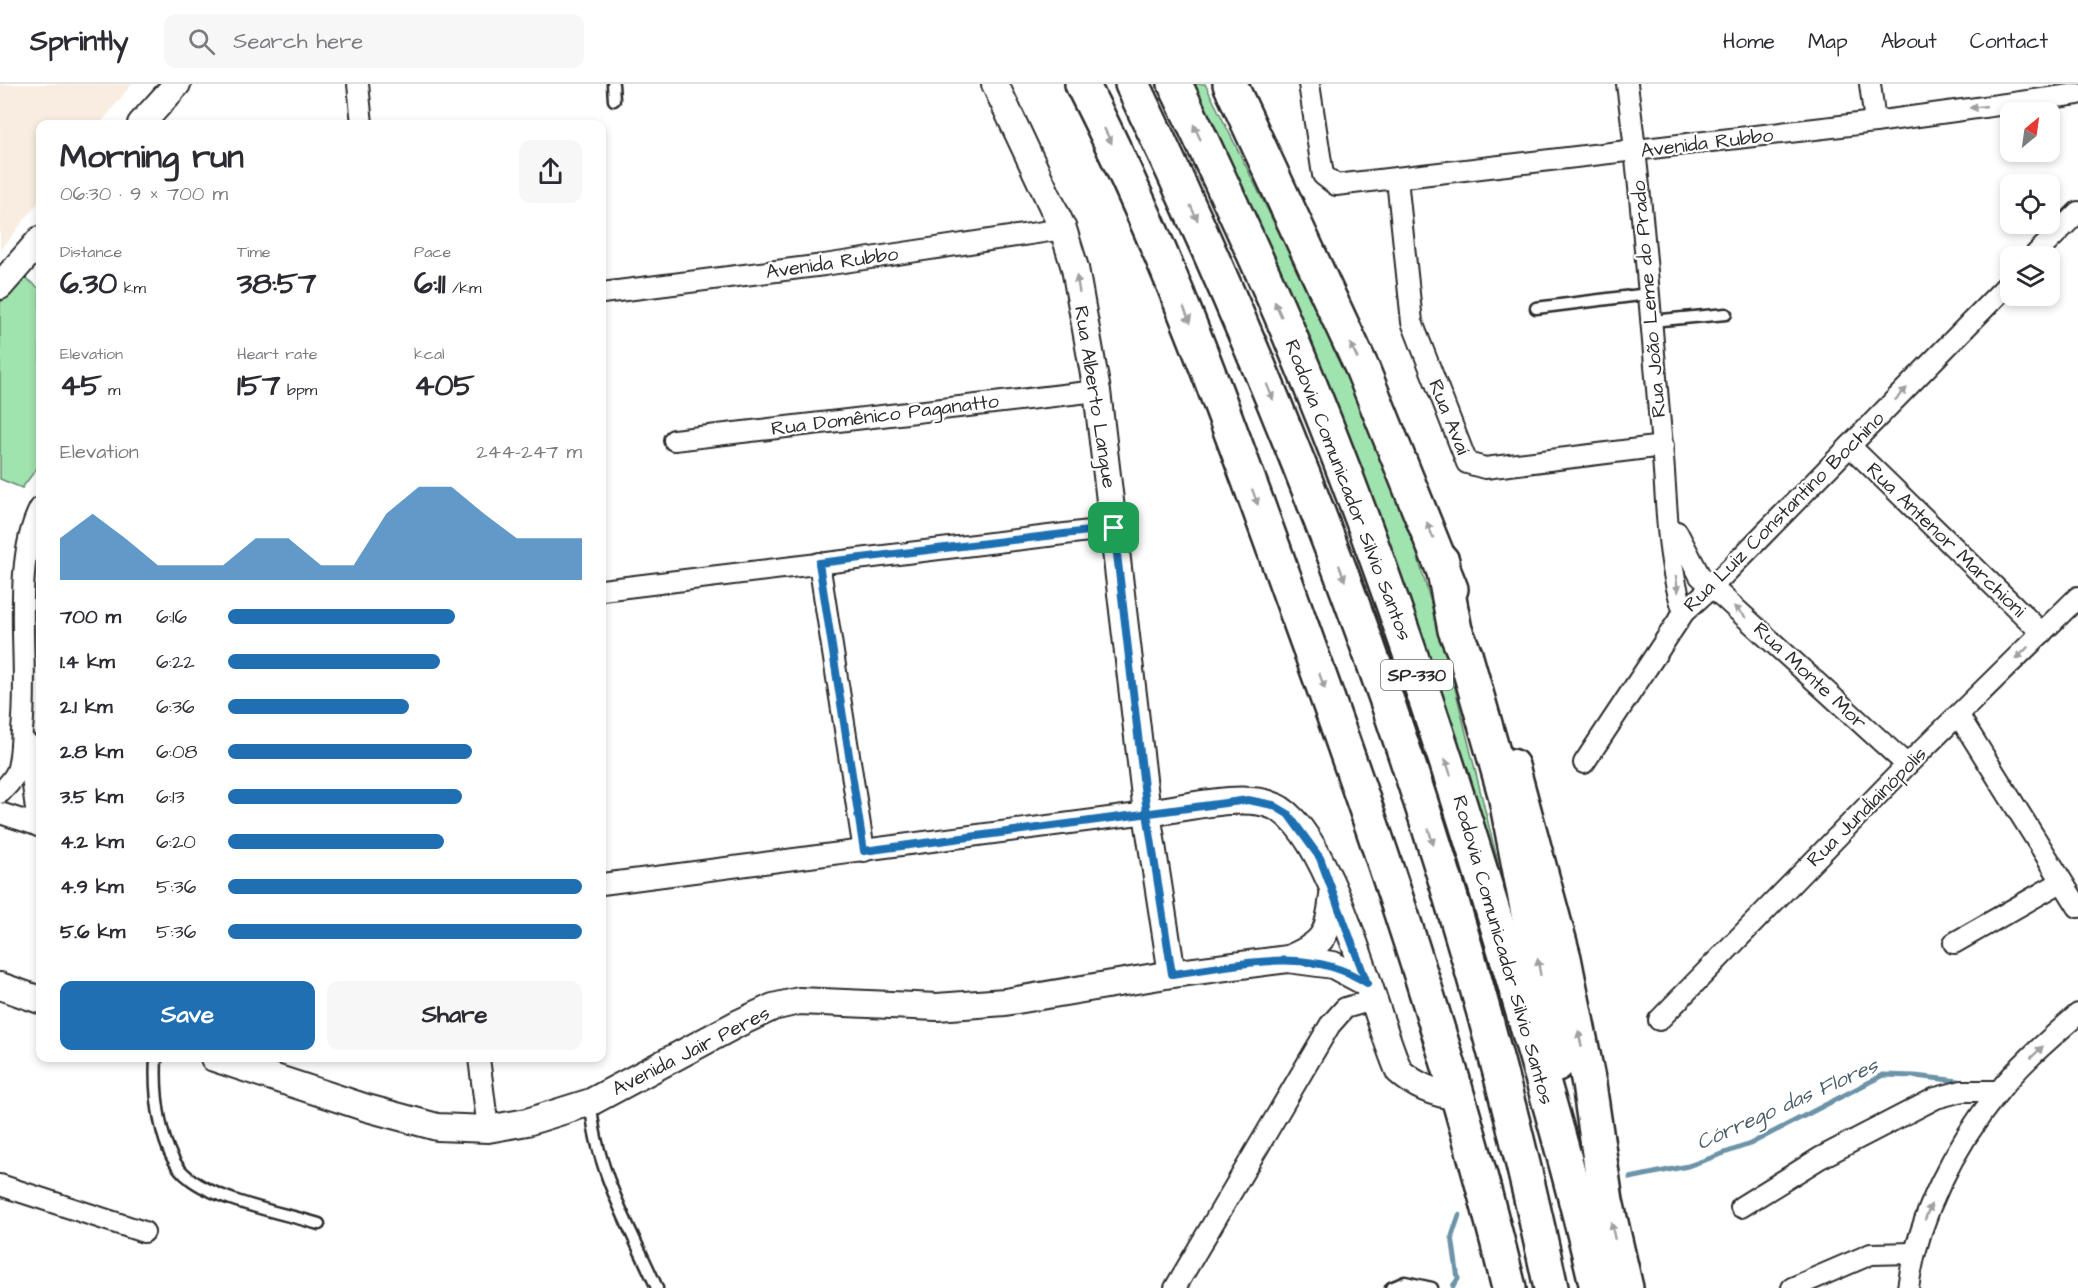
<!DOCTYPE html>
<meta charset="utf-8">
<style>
body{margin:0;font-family:"Architects Daughter",sans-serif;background:#f7f7f7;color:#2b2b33;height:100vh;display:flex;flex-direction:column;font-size:22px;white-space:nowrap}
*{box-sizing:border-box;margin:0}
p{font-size:20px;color:#7c7c81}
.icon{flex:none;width:33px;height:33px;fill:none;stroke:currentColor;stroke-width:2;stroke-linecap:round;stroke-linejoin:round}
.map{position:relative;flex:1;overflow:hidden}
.details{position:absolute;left:36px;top:36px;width:570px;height:942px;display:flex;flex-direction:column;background:#fff;border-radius:12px;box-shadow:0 3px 9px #0003}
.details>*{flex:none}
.needle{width:39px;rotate:29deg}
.tools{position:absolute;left:2000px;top:18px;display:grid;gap:12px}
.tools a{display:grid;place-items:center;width:60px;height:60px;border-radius:12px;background:#fff;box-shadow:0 3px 9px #0003;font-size:30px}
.pin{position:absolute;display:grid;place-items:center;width:51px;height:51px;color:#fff;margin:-26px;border-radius:12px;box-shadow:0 3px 9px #0006}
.round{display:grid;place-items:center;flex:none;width:63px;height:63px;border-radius:12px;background:#f7f7f7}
.head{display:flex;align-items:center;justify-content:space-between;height:102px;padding:0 24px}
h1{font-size:33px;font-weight:800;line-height:45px}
.stats{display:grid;grid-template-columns:repeat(3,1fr);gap:9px;height:102px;padding:6px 24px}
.stats div{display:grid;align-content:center}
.stats b{font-size:30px;font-weight:800}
.stats small{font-size:16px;font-weight:400}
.stats p{font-size:16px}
.chart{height:168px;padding:12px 24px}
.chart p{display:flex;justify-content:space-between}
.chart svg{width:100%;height:108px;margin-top:6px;fill:#1f6fb2;opacity:.7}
.action{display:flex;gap:12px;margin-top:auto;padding:12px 24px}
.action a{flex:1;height:69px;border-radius:12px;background:#1f6fb2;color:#fff;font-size:24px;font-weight:800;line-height:69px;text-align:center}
.action a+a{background:#f7f7f7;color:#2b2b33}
ul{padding:0 24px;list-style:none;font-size:20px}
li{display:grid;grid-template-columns:96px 72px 1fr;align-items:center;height:45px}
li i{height:15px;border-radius:8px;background:#1f6fb2}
header{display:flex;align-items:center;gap:36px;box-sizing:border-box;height:84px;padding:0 30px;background:#fff;border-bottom:2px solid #e1e1e2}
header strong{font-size:28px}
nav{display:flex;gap:33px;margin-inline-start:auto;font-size:21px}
.search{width:420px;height:54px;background:#f7f7f7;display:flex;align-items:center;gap:15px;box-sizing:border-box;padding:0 21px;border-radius:12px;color:#7c7c81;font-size:22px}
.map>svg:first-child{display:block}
.built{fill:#f8ede0}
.green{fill:#9fe3af;stroke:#65876d;stroke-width:1.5}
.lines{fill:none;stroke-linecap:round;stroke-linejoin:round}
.stream{stroke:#6c93a7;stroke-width:5}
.service-casing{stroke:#2b2b2b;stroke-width:15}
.minor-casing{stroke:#2b2b2b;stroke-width:24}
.tertiary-casing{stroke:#2b2b2b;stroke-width:30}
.trunk-casing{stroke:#2b2b2b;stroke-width:38}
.motorway-casing{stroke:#2b2b2b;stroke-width:38}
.service{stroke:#fff;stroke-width:10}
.minor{stroke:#fff;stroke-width:20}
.tertiary{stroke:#fff;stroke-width:26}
.trunk{stroke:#fff;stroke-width:33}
.motorway{stroke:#fff;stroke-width:33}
.oneway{fill:#a0a0a0}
.route-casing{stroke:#fff;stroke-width:12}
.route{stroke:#1f6fb2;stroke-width:8}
.labels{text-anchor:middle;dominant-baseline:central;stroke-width:4.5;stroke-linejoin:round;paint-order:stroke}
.shield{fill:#fff;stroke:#6b6b6b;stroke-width:1.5}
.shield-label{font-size:18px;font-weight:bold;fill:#2b2b2b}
.street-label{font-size:20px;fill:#2b2b2b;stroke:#fff}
.water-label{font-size:21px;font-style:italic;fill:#4b5f69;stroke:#fff}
</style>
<header>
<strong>Sprintly</strong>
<div class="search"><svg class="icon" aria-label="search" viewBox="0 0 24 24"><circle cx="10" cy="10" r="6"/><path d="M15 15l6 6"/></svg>Search here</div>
<nav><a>Home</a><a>Map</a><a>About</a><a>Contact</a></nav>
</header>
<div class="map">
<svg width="2078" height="1204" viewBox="0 0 2078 1204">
<rect width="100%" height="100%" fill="#fff"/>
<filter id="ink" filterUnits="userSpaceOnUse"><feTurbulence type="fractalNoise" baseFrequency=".0167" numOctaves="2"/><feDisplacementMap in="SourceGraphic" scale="12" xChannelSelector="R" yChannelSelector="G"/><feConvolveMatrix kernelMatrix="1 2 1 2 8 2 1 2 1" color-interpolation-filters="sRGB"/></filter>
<g filter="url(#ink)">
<path class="built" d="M0 0H132L100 40H40V116L0 167Z"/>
<g class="green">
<path d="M1188 0H1205L1317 225 1368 342 1411 449 1453 596 1501 791 1490 778Z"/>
<path d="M23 192 40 205V380L22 404 0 395V219Z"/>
</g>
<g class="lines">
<g class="stream">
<path d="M1630 1094 1688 1082 1750 1060 1883 991 1915 992 1959 997"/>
<path d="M1453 1202 1458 1195 1452 1152 1459 1131"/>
</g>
<defs>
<g id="service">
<path d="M613 0 614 16"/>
<path d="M1536 224 1648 210"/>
<path d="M1651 237 1726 230"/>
<path d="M156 974C154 1008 159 1072 189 1094 218 1117 282 1129 319 1140"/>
<path d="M591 1018C594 1083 631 1145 657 1204"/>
<path d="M1391 1204 1405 1198 1432 1204"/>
</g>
<g id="minor">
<path d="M358 0 362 40"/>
<path d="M1309 0 1323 91 1336 101 1875 38 2078 10"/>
<path d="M1627 0C1643 120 1651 241 1662 362 1667 414 1666 479 1684 528"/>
<path d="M1870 0 1875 38"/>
<path d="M1397 95 1412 238 1467 379 1485 384 1663 362"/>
<path d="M2034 172 2078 128"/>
<path d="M602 209 824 181 1063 145"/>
<path d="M674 356 1097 307"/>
<path d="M1850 362 2042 549"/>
<path d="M1677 448 1700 492 1907 681"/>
<path d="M819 479 864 767"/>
<path d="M602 506 1114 444"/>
<path d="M1959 632 2078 823"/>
<path d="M28 660 38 742"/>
<path d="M1584 679 1684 528 1713 502 2010 198"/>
<path d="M0 709C7 702 13 696 17 687 21 675 21 659 22 646 30 580 10 482 40 424"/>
<path d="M0 729 40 742"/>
<path d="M602 800 1147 729"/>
<path d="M1954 859 2061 798"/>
<path d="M1659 936 1907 681 2078 513"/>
<path d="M479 974 488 1045"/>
<path d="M0 1101 144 1148"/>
<path d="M1741 1123 1820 1074 1936 1014 1962 1007H1999"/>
<path d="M1175 1204 1330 941 1345 924 1373 916"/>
<path d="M1792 1204 1871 1170 1913 1169"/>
<path d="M1908 1204C1918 1132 1954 1063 1999 1007 2022 978 2051 954 2078 930"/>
</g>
<g id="tertiary">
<path d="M995 0 1063 145 1075 184 1097 307 1147 729 1172 890"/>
<path d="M141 40 177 0"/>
<path d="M0 202 40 156"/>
<path d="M1147 729C1181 725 1243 708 1274 722 1331 746 1373 928 1399 987 1416 1003 1436 1010 1459 1013"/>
<path d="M1288 875C1325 860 1329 849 1333 811"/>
<path d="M0 902 40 916"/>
<path d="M214 974 367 1024 437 1043 488 1045 527 1038 591 1018 739 939 773 923 799 917 937 923 1005 918 1172 890 1288 875 1333 881 1367 899"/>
</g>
<g id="trunk">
<path d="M1082 0C1168 168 1231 346 1295 524 1376 747 1453 973 1509 1204"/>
<path d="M1230 0 1362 284 1451 505"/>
<path d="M1512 682 1564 874 1589 1000 1606 1117 1626 1204"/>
</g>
<g id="motorway">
<path d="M1132 0C1316 384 1463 787 1551 1204"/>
<path d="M1175 0C1213 81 1252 162 1287 245 1370 442 1439 646 1500 851 1535 968 1570 1085 1597 1204"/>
<path d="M1442 477 1455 546 1465 570 1505 710 1557 980"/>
</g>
</defs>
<use href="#service" class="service-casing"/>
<use href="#minor" class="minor-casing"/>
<use href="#tertiary" class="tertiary-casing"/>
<use href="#trunk" class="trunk-casing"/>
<use href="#motorway" class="motorway-casing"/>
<use href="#service" class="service"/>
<use href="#minor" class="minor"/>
<use href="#tertiary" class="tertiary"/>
<use href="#trunk" class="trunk"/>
<use href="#motorway" class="motorway"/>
</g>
<defs><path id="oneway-solid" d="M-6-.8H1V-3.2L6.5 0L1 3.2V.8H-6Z" transform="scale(1.5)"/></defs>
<g class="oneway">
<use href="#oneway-solid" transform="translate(1978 23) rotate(174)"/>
<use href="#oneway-solid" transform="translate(1197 48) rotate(-115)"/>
<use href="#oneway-solid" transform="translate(1108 52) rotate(64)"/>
<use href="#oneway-solid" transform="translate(1194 129) rotate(65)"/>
<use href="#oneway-solid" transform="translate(1078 200) rotate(-100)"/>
<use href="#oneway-solid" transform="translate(1278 225) rotate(-114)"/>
<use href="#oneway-solid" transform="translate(1187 231) rotate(67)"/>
<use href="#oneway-solid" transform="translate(1354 267) rotate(-115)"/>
<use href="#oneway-solid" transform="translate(1270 308) rotate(68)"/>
<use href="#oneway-solid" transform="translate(1901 310) rotate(-46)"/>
<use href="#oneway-solid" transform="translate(1255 413) rotate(70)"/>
<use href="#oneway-solid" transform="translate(1430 446) rotate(-112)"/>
<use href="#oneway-solid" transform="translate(1342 489) rotate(70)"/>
<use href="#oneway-solid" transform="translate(1677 500) rotate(82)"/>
<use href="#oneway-solid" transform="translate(1740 528) rotate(-137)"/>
<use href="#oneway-solid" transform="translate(2022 569) rotate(135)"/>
<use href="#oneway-solid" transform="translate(1322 597) rotate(70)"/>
<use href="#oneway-solid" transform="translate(1448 683) rotate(-109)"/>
<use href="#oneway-solid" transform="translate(1431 753) rotate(73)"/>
<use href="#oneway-solid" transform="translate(1539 883) rotate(-100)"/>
<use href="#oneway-solid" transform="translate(1580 955) rotate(-101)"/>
<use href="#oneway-solid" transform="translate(2037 968) rotate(-44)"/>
<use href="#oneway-solid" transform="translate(1928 1128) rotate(-68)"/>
<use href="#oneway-solid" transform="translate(1613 1147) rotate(-102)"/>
</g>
</g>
<g class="lines" filter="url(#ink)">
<defs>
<path id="route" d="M1114 444 819 479 864 767 1248 716 1273 721 1288 730 1320 774 1367 899C1308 860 1238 882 1172 890L1147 729 1114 444"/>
</defs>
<use href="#route" class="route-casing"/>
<use href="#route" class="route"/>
</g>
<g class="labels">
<rect class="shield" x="1381" y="576" width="72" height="30" rx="4.5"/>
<g class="shield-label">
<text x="1417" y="591">SP-330</text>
</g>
<g class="street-label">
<text transform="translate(1707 59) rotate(-7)">Avenida Rubbo</text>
<text transform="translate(832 179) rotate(-8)">Avenida Rubbo</text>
<text transform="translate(1649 215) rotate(-95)">Rua João Leme do Prado</text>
<text transform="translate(1095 313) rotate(81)">Rua Alberto Langue</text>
<text transform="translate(885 331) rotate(-7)">Rua Domênico Paganatto</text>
<text transform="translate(1449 333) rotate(68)">Rua Avaí</text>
<text transform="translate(1348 406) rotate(69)">Rodovia Comunicador Silvio Santos</text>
<text transform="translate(1784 428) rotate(-45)">Rua Luiz Constantino Bochino</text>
<text transform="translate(1946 456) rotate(44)">Rua Antenor Marchioni</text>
<text transform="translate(1810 592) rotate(43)">Rua Monte Mor</text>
<text transform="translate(1867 723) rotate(-45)">Rua Jundiainópolis</text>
<text transform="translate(1503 866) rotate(74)">Rodovia Comunicador Silvio Santos</text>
<text transform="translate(691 967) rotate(-27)">Avenida Jair Peres</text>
</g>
<g class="water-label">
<text transform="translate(1787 1020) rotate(-24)">Córrego das Flores</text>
</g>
</g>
</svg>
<div class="tools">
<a><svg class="needle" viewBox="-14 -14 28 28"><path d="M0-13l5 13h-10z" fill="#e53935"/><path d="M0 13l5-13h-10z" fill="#7c7c81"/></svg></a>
<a><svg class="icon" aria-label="locate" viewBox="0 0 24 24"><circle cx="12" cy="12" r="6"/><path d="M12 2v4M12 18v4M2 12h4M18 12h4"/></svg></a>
<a><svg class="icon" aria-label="layers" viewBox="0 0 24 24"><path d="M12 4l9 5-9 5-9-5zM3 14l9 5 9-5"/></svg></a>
</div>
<div class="pin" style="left:1114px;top:444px;background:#1e9e55"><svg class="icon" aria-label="arrive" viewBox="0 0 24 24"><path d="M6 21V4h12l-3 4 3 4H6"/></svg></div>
<section class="details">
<div class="head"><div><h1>Morning run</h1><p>06:30 · 9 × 700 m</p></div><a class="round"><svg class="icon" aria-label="share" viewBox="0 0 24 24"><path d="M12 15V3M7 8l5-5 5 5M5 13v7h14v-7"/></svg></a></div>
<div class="stats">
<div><p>Distance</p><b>6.30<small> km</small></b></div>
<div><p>Time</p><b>38:57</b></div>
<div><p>Pace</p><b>6:11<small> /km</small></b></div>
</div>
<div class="stats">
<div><p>Elevation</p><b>45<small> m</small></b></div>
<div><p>Heart rate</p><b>157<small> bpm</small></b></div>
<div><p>kcal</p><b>405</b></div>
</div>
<div class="chart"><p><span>Elevation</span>244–247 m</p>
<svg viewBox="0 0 160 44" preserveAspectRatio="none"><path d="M0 44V27L10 17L20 27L30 38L40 38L50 38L60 27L70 27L80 38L90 38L100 17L110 6L120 6L130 17L140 27L150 27L160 27V44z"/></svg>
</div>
<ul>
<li><b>700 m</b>6:16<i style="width:64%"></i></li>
<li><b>1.4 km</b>6:22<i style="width:60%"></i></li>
<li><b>2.1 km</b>6:36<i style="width:51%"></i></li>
<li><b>2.8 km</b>6:08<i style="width:69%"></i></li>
<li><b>3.5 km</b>6:13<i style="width:66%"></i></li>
<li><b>4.2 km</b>6:20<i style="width:61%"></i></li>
<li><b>4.9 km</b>5:36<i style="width:100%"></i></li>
<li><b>5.6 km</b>5:36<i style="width:100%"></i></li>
</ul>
<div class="action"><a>Save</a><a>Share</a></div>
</section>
</div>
